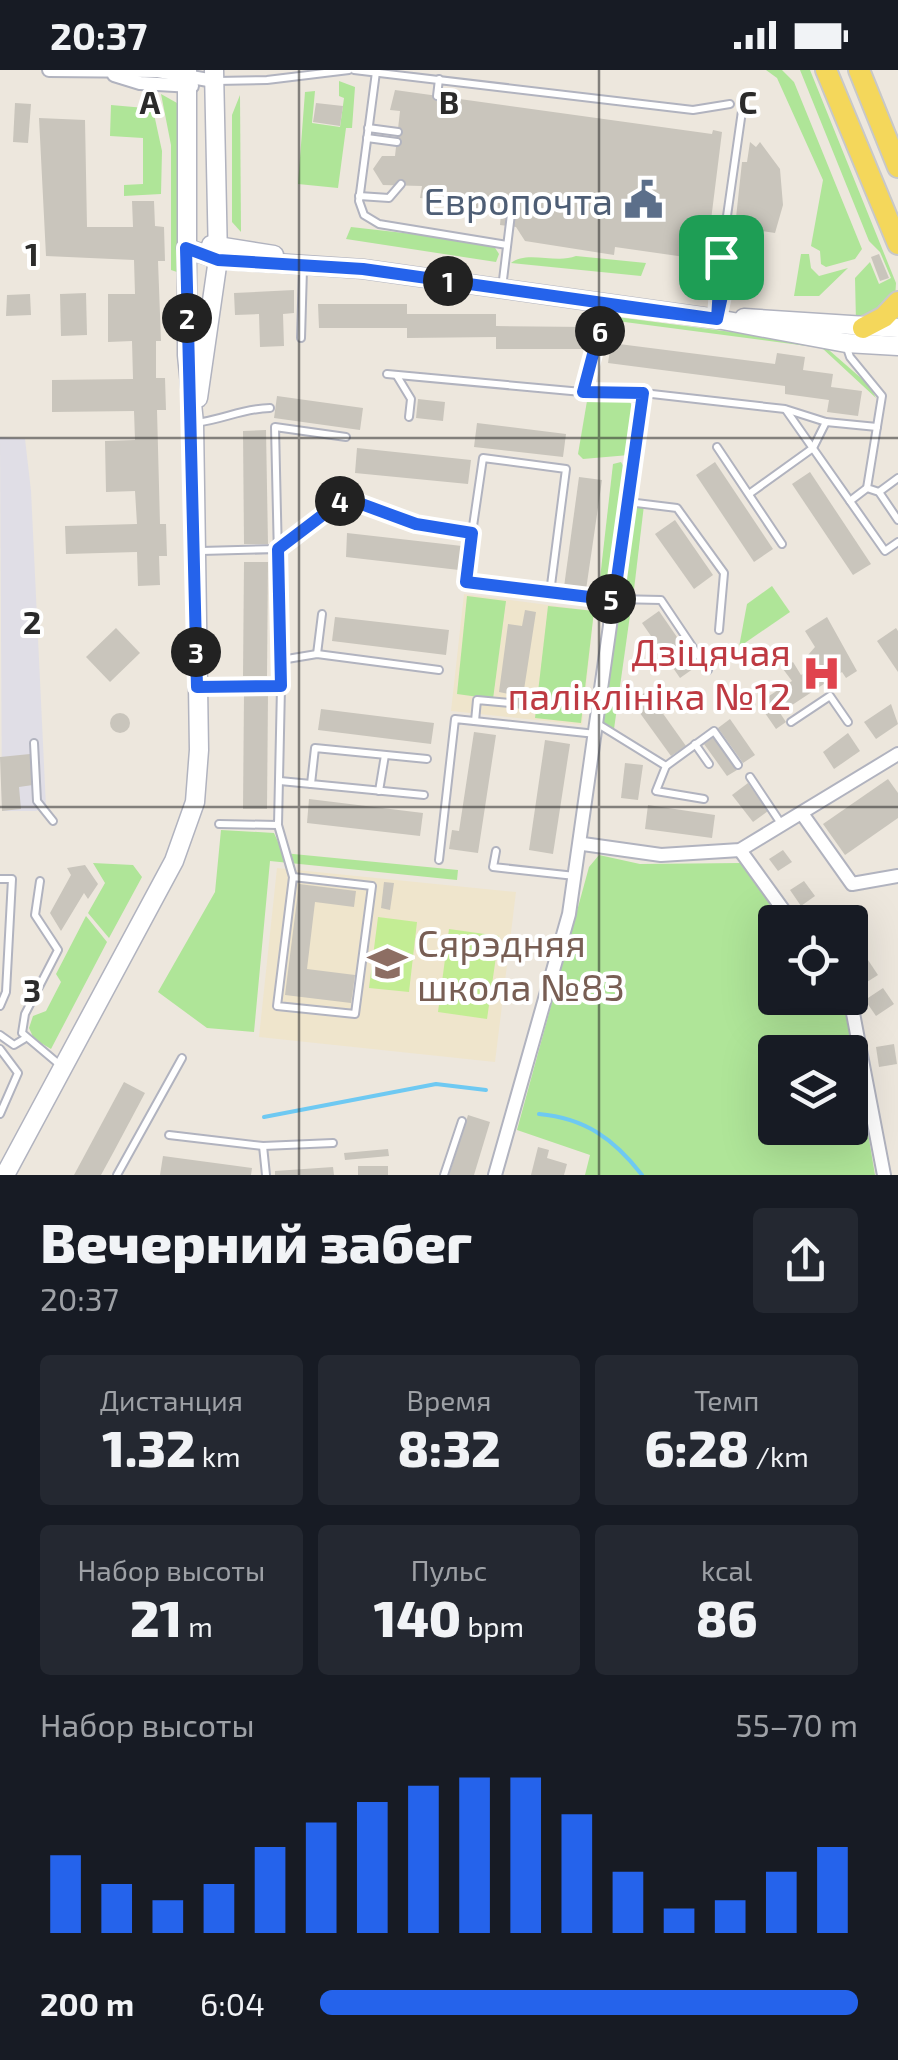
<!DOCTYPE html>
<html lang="ru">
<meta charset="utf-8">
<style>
body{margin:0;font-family:"Exo 2",sans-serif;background:#242831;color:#f1f3f6;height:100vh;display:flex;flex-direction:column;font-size:38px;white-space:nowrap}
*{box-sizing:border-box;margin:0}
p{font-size:32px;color:#9ea1a6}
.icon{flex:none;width:55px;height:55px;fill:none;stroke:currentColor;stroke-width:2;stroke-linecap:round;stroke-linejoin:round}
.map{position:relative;height:1105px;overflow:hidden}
.drawer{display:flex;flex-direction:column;background:#171b24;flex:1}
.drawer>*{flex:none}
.fabs{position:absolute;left:758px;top:835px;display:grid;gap:20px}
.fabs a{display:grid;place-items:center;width:110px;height:110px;border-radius:10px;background:#171b24;box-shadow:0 10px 40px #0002;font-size:50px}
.pin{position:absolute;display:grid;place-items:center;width:85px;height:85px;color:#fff;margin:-42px;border-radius:20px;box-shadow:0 5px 15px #0006}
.km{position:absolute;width:50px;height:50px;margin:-25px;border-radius:50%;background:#222;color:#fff;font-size:28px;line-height:50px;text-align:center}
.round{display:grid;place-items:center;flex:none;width:105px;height:105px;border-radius:10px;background:#242831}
.headline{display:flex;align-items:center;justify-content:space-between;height:170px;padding:0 40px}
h1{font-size:55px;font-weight:800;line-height:75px}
.stats{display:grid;grid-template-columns:repeat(3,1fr);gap:15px;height:170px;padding:10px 40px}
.stats div{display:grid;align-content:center;border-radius:10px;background:#242831;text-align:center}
.stats b{font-size:50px;font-weight:800}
.stats small{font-size:28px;font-weight:400}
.stats p{font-size:28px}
.chart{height:280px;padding:20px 40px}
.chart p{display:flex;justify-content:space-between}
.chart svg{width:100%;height:180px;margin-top:10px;stroke:#2563eb;stroke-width:6}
ul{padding:0 40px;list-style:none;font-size:32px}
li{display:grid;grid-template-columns:160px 120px 1fr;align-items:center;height:75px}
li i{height:25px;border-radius:12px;background:#2563eb}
.status{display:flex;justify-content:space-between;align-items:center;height:70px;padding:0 50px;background:#171b24;direction:ltr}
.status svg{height:28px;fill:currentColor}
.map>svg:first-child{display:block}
.industrial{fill:#e0dee6}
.education{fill:#efe5cc}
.green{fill:#afe598;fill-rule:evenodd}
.pitch{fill:#c3ed94}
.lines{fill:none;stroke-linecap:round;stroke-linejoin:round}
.stream{stroke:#6ec9f2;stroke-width:4}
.building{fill:#c9c5bc}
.lane-casing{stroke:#b1b3bf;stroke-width:10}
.street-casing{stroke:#b1b3bf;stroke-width:16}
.secondary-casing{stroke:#b1b3bf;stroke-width:21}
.primary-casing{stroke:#c8c8c8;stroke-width:24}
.lane{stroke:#fff;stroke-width:6}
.street{stroke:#fff;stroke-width:12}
.secondary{stroke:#fff;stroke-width:18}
.primary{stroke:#f4d75b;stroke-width:20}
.route-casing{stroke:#fff;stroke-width:20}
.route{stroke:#2563eb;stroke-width:12}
.grid{fill:none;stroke:#2b2b2b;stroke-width:2.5;stroke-opacity:0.55}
.labels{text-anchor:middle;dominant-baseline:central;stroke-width:8;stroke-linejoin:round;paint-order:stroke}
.service-label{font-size:38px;fill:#4e5e75;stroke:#fff;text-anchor:end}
.health-label{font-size:38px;fill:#be3a42;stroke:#fff;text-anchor:end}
.education-label{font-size:38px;fill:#785e54;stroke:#fff;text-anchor:start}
.grid-label{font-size:32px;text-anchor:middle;font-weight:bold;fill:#2b2b2b;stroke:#fff;stroke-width:8;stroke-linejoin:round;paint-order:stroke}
</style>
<div class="status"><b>20:37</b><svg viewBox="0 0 49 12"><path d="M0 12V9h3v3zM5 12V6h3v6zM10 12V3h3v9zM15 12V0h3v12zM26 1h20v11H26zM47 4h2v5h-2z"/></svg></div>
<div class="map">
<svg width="898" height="1105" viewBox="0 0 898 1105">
<rect width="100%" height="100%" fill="#ede7dd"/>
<path class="industrial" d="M0 367 25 369 31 421 46 737 36 741H2Z"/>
<g class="education">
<path d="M464 524 594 541 582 655 451 641Z"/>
<path d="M277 798 516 822 495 992 259 967Z"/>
</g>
<g class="green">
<path d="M766 0H782L794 12 862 179 855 189 826 197 821 194 820 181 811 176 823 110 777 8Z"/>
<path d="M800 0H810L896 213 895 229 856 252 855 208 870 192 879 214 891 208 880 182 869 171Z"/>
<path d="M339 11 355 17 352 58H346L338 118 298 114 305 22 315 21 312 53 340 57 344 28 339 26Z"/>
<path d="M161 24 177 33 180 203 171 200V75Z"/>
<path d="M240 25 241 162 232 152V45Z"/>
<path d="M111 35 145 38 154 44 162 81 161 124 124 126V115L143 114V68L110 66Z"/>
<path d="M351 157 492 173 499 184 496 192 346 169Z"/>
<path d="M801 184H809L811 198 819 206 848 198 819 226H794Z"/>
<path d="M576 186 646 193 641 206 511 193C526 180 556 194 576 186Z"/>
<path d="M617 247 822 274 869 315 876 328 822 278 617 251Z"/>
<path d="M612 328 629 330 633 338 629 385 583 389 578 384 587 331Z"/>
<path d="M621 392 625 399 609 523 598 526 613 394Z"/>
<path d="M644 435 633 528 620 527 633 439Z"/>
<path d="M772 516 790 542 739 577 747 534Z"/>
<path d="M467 526 506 531 493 629 457 624Z"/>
<path d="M548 536 594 541 581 653 535 648Z"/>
<path d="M627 536 631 538 614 659 603 652 619 543Z"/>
<path d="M221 760 274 763 283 783 458 800 457 810 270 791 254 962 207 958 158 922 215 822Z"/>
<path d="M599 785 640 794 742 793 788 852H775V928H839L847 938 875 1105H585L590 1085 517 1060 589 797ZM775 982H850V1058H775Z"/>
<path d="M93 793 133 795 142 807 109 868 88 843 105 813Z"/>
<path d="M86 846 107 872 51 979 34 969 29 958 33 946 46 941 61 912 56 904Z"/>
</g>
<g class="pitch">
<path d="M378 847 417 852 409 922 369 918Z"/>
<path d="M449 859 499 866 487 949 438 942Z"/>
</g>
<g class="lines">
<g class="stream">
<path d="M539 1044C585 1048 614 1069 642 1105"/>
<path d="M264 1047 436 1014 486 1020"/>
</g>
</g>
<g class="building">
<path d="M395 20 712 64 713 60 722 62 706 190 615 177 614 185 525 171 516 157 500 155 501 143 453 138 454 132 420 128 422 116 383 115 373 99 382 86H395L400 41 390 40Z"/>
<path d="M15 33 31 34 28 73 13 72Z"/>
<path d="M316 33 343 36 340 56 313 52Z"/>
<path d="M39 48 85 50 87 157H133L132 131H154L155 156 164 157 165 191H158L161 271H156V308H165L166 340H157L160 454H166L167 486H159L160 515 138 516 137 482 66 484 65 456 137 454 135 421 106 422 105 371 135 370 134 341 52 342V310L133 309 132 271 108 272V224H135L134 190 46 186Z"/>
<path d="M750 72 756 77 760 72 780 99 783 135 775 163 735 157 742 92H747Z"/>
<path d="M879 184 889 208 880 211 871 187Z"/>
<path d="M294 220V243L283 244 284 276 260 277 259 244 235 245 234 223Z"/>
<path d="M86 223 87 265 61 266 60 224Z"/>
<path d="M30 224 31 245 6 246 7 225Z"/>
<path d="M318 234H407V244H496V256L588 257 587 279H496V267L407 268V258H319Z"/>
<path d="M611 273 775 294 777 283 805 287 803 300 833 304 831 317 862 321 858 346 827 342 829 330 785 324V316L608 293Z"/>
<path d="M277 326 363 338 360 360 274 348Z"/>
<path d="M418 329 445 332 443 351 416 348Z"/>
<path d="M477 353 566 364 563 387 474 377Z"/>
<path d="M266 360 268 474H244L243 361Z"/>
<path d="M357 378 471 390 468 414 355 403Z"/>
<path d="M715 392 773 479 754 492 696 405Z"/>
<path d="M810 402 871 494 853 505 792 414Z"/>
<path d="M579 407 602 410 586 520 564 517Z"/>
<path d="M675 450 713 505 694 519 655 464Z"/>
<path d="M347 463 462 476 459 500 346 487Z"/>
<path d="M244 492H268L267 606H243Z"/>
<path d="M525 540 536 542 521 639 511 637 513 625 499 622 508 554 522 556Z"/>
<path d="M659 541 697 596 680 608 642 553Z"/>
<path d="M335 547 449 560 446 585 332 571Z"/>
<path d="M827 547 857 601 846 608 842 602 780 643 786 652 776 659 758 633 792 611 783 599 793 592 801 605 814 596 808 585 815 577 805 561Z"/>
<path d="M116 558 140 583 110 612 86 587Z"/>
<path d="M896 558 898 561V602L877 571Z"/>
<path d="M647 621 686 676 671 686 632 632Z"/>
<path d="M244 624H268L267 739H243Z"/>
<path d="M891 634 898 654 876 669 864 652Z"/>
<path d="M321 639 434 653 431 674 318 660Z"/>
<circle cx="120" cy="653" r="10"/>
<path d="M730 649 755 685 743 693 718 658Z"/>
<path d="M474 662 496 665 478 783 449 779 452 760 459 761Z"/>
<path d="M848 663 860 681 834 699 823 682Z"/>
<path d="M714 667 737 700 727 706 704 674Z"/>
<path d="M545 670 570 674 553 784 529 780Z"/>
<path d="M30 684 33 715 19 717 21 739 2 741 0 687Z"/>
<path d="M625 693 643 695 638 730 621 728Z"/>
<path d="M888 709 898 723V748L845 785 823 754Z"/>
<path d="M748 713 768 741 753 752 732 725Z"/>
<path d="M309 729 423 743 420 766 307 753Z"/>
<path d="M648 735 715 745 712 768 645 759Z"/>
<path d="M783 780 792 792 778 801 769 789Z"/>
<path d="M85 795 98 814 88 829 84 823 61 861 50 843 71 805 67 798Z"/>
<path d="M804 811 815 826 801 836 790 820Z"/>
<path d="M384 812 394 813 390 840 381 838Z"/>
<path d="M299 814 356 821 354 837 315 832 307 899 355 905 351 933 285 925Z"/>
<path d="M822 835 829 846 810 852 806 845Z"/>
<path d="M866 887 878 905 856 919 850 898Z"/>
<path d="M883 918 894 934 876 946 865 930Z"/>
<path d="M894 974 897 994 879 997 876 977Z"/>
<path d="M124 1012 145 1023 113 1083 101 1105H74Z"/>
<path d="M468 1045 490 1052 474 1105H449Z"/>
<path d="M538 1077 549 1080 547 1088 567 1094 564 1105H531Z"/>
<path d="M388 1079 389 1086 345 1090 344 1083Z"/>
<path d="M163 1086 252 1098 251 1105H160Z"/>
<rect x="358" y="1096" width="30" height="9"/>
<path d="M333 1097 334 1105H275V1101Z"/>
</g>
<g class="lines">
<defs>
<g id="lane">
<path d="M354 0 693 40 730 34"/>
<path d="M376 2 359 131 364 145 379 154 507 175"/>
<path d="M216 11 267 10 349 0"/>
<path d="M437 26 439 9"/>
<path d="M368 58 398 62"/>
<path d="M367 68 397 72"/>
<path d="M359 126 389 128 401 114"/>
<path d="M502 218 511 144"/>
<path d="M717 248 716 223 742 41"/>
<path d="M717 248 728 197 721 187"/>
<path d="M301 268 303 199"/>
<path d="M846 275 850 287 882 326 867 418 879 422 898 450"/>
<path d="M387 304 582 322"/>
<path d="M397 306 411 329 409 347"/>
<path d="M643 323 785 339 826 352 877 357"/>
<path d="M786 340 885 481 898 472"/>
<path d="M195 353C222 350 244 338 270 338"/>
<path d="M717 377 782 474"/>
<path d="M879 422 898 408"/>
<path d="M749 424 813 378 826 352"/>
<path d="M850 431 867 418"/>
<path d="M628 432 677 438 724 503 719 560"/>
<path d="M472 463 483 388 566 399 550 523"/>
<path d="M201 481 278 479 345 428 416 454 472 463 466 513 614 529 661 530 708 600"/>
<path d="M317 584 322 544"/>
<path d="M281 590 317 584 439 600"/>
<path d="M199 617H281L278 755 219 754"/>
<path d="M281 617 275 357 346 367"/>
<path d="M475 651 477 630 510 633"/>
<path d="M791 652 830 626 848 652"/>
<path d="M598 654 666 696 656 721 704 729"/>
<path d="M34 673 37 731 53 751"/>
<path d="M695 674 709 694"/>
<path d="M666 696 714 661 738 695"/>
<path d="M750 707 778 749"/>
<path d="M280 711 311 714"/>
<path d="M379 721 385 685"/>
<path d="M424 725 311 714 315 678 427 689"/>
<path d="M278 755 293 807 277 936 355 944 372 816 293 807"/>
<path d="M496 781 493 797 575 806"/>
<path d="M439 790 455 649 596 664"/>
<path d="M0 809H12L6 922 0 936"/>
<path d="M40 811 35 845 58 880 25 944 22 963 60 995"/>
<path d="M0 965 14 975 24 969"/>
<path d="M0 979 18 1003 0 1044"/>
<path d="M169 1065 263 1076 333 1073"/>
<path d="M263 1076 266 1105"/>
<path d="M117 1105 182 988"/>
<path d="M444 1105 462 1051"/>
</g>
<g id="street">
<path d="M49 0 158 1 214 11"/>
<path d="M114 5 140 13 192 16"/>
<path d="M803 745 852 814 898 806"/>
<path d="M583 774 661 785 740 780 898 684"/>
<path d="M740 780 792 852"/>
<path d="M845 928 852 938 884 1105"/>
<path d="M495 1105 569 844 643 323 583 322 606 235"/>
</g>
<g id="secondary">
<path d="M211 175 274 185"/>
<path d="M186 178 218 189 363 199 717 249 846 273 898 276"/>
<path d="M744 248 898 258"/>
<path d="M198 328 218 189 214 0"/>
<path d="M5 1105 174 791 195 732 199 680 194 353 187 285V0"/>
</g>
<g id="primary">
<path d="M826 0 898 174"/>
<path d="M859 0 898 97"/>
<path d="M863 258 884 247 898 232"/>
</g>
</defs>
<use href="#lane" class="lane-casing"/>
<use href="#street" class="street-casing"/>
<use href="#secondary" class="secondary-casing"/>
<use href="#primary" class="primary-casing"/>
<use href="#lane" class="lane"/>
<use href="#street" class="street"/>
<use href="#secondary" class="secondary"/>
<use href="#primary" class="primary"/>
</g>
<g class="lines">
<defs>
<path id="route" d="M721 187 717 249 363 199 218 190 186 178 197 617 281 616 278 479 345 428 416 454 472 463 466 512 614 530 643 323 583 322 606 235 717 249 728 198 721 187"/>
</defs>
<use href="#route" class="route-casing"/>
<use href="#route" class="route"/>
</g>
<path class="grid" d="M299 0V1105M599 0V1105M0 368H898M0 737H898"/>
<defs>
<symbol id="civic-bare" viewBox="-9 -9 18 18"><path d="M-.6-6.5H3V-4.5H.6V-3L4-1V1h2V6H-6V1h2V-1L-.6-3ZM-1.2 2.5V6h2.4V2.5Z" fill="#5c6f8a" stroke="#fff" stroke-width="2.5" paint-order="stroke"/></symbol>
<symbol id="hospital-bare" viewBox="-9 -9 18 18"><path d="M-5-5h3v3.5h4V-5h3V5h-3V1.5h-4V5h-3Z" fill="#e0444e" stroke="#fff" stroke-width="2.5" paint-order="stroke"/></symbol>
<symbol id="school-bare" viewBox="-9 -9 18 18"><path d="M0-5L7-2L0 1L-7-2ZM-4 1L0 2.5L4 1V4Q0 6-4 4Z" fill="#8d6e63" stroke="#fff" stroke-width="2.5" paint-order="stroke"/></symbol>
</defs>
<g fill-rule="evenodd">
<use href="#civic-bare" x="616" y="102" width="55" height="55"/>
<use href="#hospital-bare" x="794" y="576" width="55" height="55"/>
<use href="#school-bare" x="360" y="866" width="55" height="55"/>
</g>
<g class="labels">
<g class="service-label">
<text x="613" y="130">Европочта</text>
</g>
<g class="health-label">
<text x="791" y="581">Дзіцячая<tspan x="791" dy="44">паліклініка №12</tspan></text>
</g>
<g class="education-label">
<text x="417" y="872">Сярэдняя<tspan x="417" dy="44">школа №83</tspan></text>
</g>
</g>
<g class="grid-label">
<text x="150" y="44">A</text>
<text x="449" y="44">B</text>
<text x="748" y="44">C</text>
<text x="32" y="196">1</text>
<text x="32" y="564">2</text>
<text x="32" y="932">3</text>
</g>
</svg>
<div class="fabs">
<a><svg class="icon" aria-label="locate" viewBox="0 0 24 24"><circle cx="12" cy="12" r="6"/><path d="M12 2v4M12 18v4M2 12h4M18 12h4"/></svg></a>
<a><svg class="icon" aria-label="layers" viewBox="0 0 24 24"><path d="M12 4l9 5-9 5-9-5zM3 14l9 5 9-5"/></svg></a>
</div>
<div class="pin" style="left:721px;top:187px;background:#1e9e55"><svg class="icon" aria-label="arrive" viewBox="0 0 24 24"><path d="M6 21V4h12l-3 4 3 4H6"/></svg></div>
<b class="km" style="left:448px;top:211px">1</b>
<b class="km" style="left:187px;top:248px">2</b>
<b class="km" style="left:196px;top:582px">3</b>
<b class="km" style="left:340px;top:431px">4</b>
<b class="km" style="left:611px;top:529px">5</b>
<b class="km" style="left:600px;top:261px">6</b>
</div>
<section class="drawer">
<div class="headline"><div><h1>Вечерний забег</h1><p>20:37</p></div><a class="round"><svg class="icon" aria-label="share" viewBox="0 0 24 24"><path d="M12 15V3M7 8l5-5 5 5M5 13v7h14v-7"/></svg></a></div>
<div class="stats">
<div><p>Дистанция</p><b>1.32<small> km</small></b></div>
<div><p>Время</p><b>8:32</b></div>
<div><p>Темп</p><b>6:28<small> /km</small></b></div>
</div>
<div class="stats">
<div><p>Набор высоты</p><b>21<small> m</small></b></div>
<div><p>Пульс</p><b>140<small> bpm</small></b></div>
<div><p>kcal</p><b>86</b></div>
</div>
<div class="chart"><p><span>Набор высоты</span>55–70 m</p>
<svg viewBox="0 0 160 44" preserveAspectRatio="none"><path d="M5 44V25M15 44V32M25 44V36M35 44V32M45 44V23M55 44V17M65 44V12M75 44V8M85 44V6M95 44V6M105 44V15M115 44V29M125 44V38M135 44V36M145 44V29M155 44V23"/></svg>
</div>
<ul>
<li><b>200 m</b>6:04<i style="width:100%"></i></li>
</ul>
</section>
